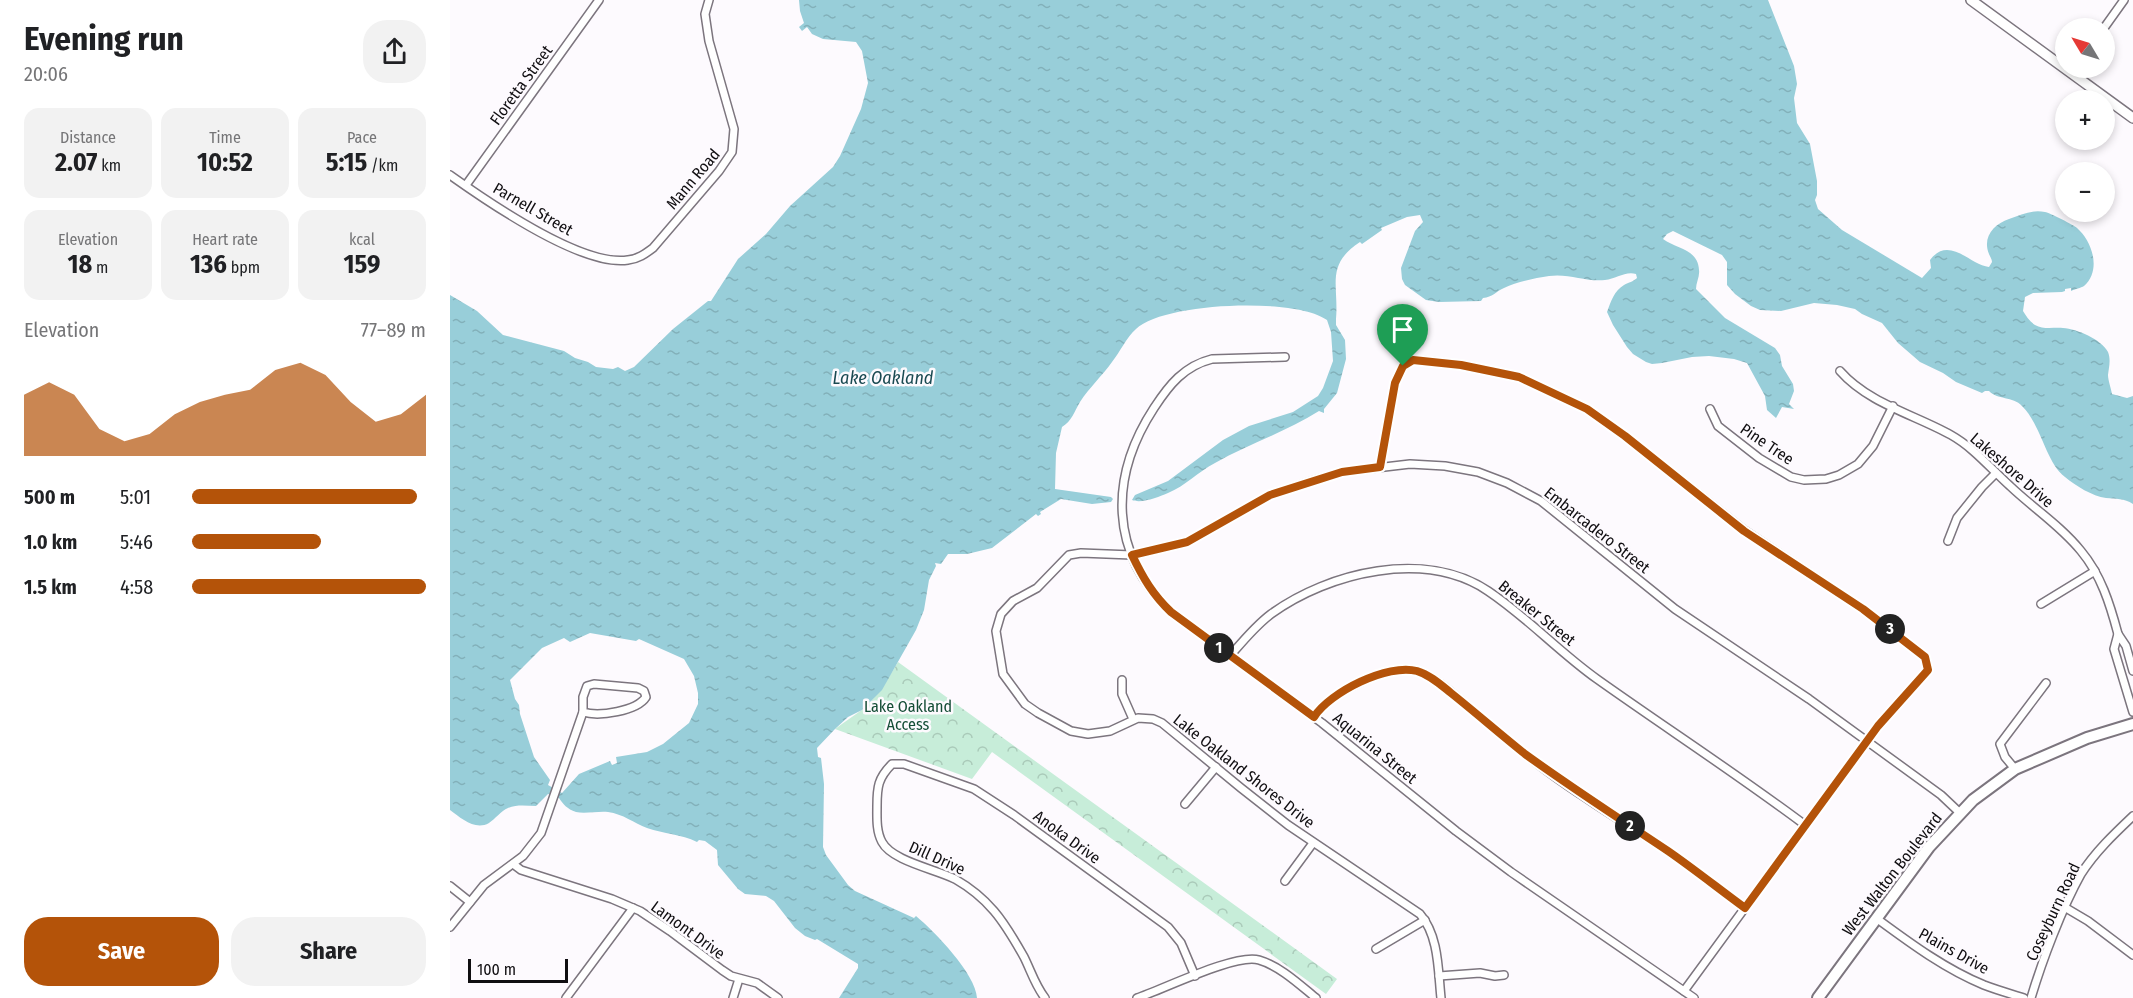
<!DOCTYPE html>
<meta charset="utf-8">
<style>
body{margin:0;font-family:"Fira Sans Condensed",sans-serif;background:#f2f2f2;color:#202124;height:100vh;display:flex;flex-direction:column;font-size:22px;white-space:nowrap}
*{box-sizing:border-box;margin:0}
p{font-size:20px;color:#757577}
.icon{flex:none;width:33px;height:33px;fill:none;stroke:currentColor;stroke-width:2;stroke-linecap:round;stroke-linejoin:round}
.map{position:relative;flex:1;overflow:hidden}
.panel{display:flex;flex-direction:column;background:#fff;width:450px}
.panel>*{flex:none}
.needle{width:39px;rotate:308deg}
.buttons{position:absolute;left:1605px;top:18px;display:grid;gap:12px}
.buttons a{display:grid;place-items:center;width:60px;height:60px;border-radius:50%;background:#fff;box-shadow:0 3px 9px #0003;font-size:30px}
.scale{position:absolute;left:18px;bottom:15px;width:100px;box-sizing:border-box;padding-left:6px;border:3px solid #100e11;border-top:0;font-size:16px;line-height:21px;white-space:nowrap;color:#100e11;-webkit-text-stroke:4px #fdfafe;paint-order:stroke}
.pin{position:absolute;display:grid;place-items:center;width:51px;height:51px;color:#fff;margin:-62px -26px;border-radius:50% 50% 50% 0;rotate:-45deg;box-shadow:0 0 6px #0007}
.pin .icon{rotate:45deg}
.km{position:absolute;width:30px;height:30px;margin:-15px;border-radius:50%;background:#222;color:#fff;font-size:16px;line-height:30px;text-align:center}
.round{display:grid;place-items:center;flex:none;width:63px;height:63px;border-radius:24px;background:#f2f2f2}
.summary{display:flex;align-items:center;justify-content:space-between;height:102px;padding:0 24px}
h1{font-size:33px;font-weight:700;line-height:45px}
.metrics{display:grid;grid-template-columns:repeat(3,1fr);gap:9px;height:102px;padding:6px 24px}
.metrics div{display:grid;align-content:center;border-radius:15px;background:#f2f2f2;text-align:center}
.metrics b{font-size:26px;font-weight:700}
.metrics small{font-size:16px;font-weight:400}
.metrics p{font-size:16px}
.chart{height:168px;padding:12px 24px}
.chart p{display:flex;justify-content:space-between}
.chart svg{width:100%;height:108px;margin-top:6px;fill:#b45309;opacity:.7}
.cta{display:flex;gap:12px;margin-top:auto;padding:12px 24px}
.cta a{flex:1;height:69px;border-radius:24px;background:#b45309;color:#fff;font-size:24px;font-weight:700;line-height:69px;text-align:center}
.cta a+a{background:#f2f2f2;color:#202124}
ul{padding:0 24px;list-style:none;font-size:20px}
li{display:grid;grid-template-columns:96px 72px 1fr;align-items:center;height:45px}
li i{height:15px;border-radius:8px;background:#b45309}
main{display:flex;flex:1;min-height:0}
.map>svg:first-child{display:block}
.park{fill:url(#park-crowns)}
.water{fill:url(#water-ripples);fill-rule:evenodd}
.lines{fill:none;stroke-linecap:round;stroke-linejoin:round}
.minor-casing{stroke:#7c757e;stroke-width:10}
.tertiary-casing{stroke:#7c757e;stroke-width:12}
.secondary-casing{stroke:#7c757e;stroke-width:14}
.minor{stroke:#fff;stroke-width:7}
.tertiary{stroke:#fff;stroke-width:9}
.secondary{stroke:#fff;stroke-width:10}
.route-casing{stroke:#fff;stroke-width:12}
.route{stroke:#b45309;stroke-width:8}
.labels{text-anchor:middle;dominant-baseline:central;stroke-width:5;stroke-linejoin:round;paint-order:stroke}
.street-label{font-size:16px;fill:#100e11;stroke:#fdfafe}
.park-label{font-size:16px;fill:#144d36;stroke:#fdfafe}
.water-label{font-size:18px;font-style:italic;fill:#1a4a52;stroke:#fdfafe}
</style>
<main>
<section class="panel">
<div class="summary"><div><h1>Evening run</h1><p>20:06</p></div><a class="round"><svg class="icon" aria-label="share" viewBox="0 0 24 24"><path d="M12 15V3M7 8l5-5 5 5M5 13v7h14v-7"/></svg></a></div>
<div class="metrics">
<div><p>Distance</p><b>2.07<small> km</small></b></div>
<div><p>Time</p><b>10:52</b></div>
<div><p>Pace</p><b>5:15<small> /km</small></b></div>
</div>
<div class="metrics">
<div><p>Elevation</p><b>18<small> m</small></b></div>
<div><p>Heart rate</p><b>136<small> bpm</small></b></div>
<div><p>kcal</p><b>159</b></div>
</div>
<div class="chart"><p><span>Elevation</span>77–89 m</p>
<svg viewBox="0 0 160 44" preserveAspectRatio="none"><path d="M0 44V19L10 14L20 19L30 33L40 38L50 35L60 27L70 22L80 19L90 17L100 9L110 6L120 11L130 22L140 30L150 27L160 19V44z"/></svg>
</div>
<ul>
<li><b>500 m</b>5:01<i style="width:96%"></i></li>
<li><b>1.0 km</b>5:46<i style="width:55%"></i></li>
<li><b>1.5 km</b>4:58<i style="width:100%"></i></li>
</ul>
<div class="cta"><a>Save</a><a>Share</a></div>
</section>
<div class="map">
<svg width="1683" height="998" viewBox="0 0 1683 998">
<defs>
<pattern id="park-crowns" width="20" height="18" patternUnits="userSpaceOnUse" patternTransform="scale(1.5)"><rect width="20" height="18" fill="#c7edd9"/><path d="M2 6a3 3 0 1 1 6 0M12 15a3 3 0 1 1 6 0" fill="none" stroke="#aacab9"/></pattern>
<pattern id="water-ripples" width="26" height="14" patternUnits="userSpaceOnUse" patternTransform="scale(1.5)"><rect width="26" height="14" fill="#98ced9"/><path d="M2 4q2-2 4 0t4 0M15 11q2-2 4 0t4 0" fill="none" stroke="#82b0b9"/></pattern>
</defs>
<rect width="100%" height="100%" fill="#fdfafe"/>
<path class="park" d="M448 662 887 979 876 994 542 752 522 779 385 729C394 722 404 716 413 709 428 695 438 679 448 662Z"/>
<path class="water" d="M349 0H1318L1344 66 1347 84 1344 98 1347 123 1360 144 1367 181V195L1365 200 1368 209 1392 230 1472 278 1481 268 1480 260C1499 235 1520 265 1539 267L1542 262C1542 259 1540 257 1539 254 1532 237 1544 224 1559 219 1571 215 1582 209 1595 212 1600 213 1624 225 1627 228 1642 241 1652 270 1634 286 1631 288 1625 289 1621 291V288L1615 289V291L1612 292 1583 293 1575 297 1573 311C1576 316 1580 322 1585 325 1594 330 1604 327 1613 328 1627 329 1651 339 1658 352 1661 360 1659 367 1658 375 1658 380 1661 388 1662 394L1677 398 1683 396V504C1674 498 1666 499 1656 498 1642 496 1626 486 1615 477 1595 461 1592 426 1572 406 1563 396 1547 400 1539 391H1535L1532 393 1506 382 1493 373 1470 362 1448 343 1432 323 1412 314 1405 309 1387 305 1364 303 1331 311 1310 310 1301 306 1285 294 1277 285V262L1272 255 1223 231 1217 234 1213 239C1227 249 1248 249 1249 270 1250 276 1246 283 1246 289L1275 318 1325 348 1330 355 1332 366 1343 384 1344 391 1339 404 1344 409 1332 407 1326 418 1317 410 1315 396 1297 363 1284 359 1259 356 1242 357 1212 363 1202 364 1196 362 1183 354 1177 347 1163 325 1157 312C1161 301 1164 291 1174 285 1179 282 1183 282 1187 278L1186 274C1175 271 1166 279 1155 280 1136 282 1118 273 1099 276 1085 278 1067 282 1054 288 1045 292 1043 297 1033 298L1031 301 989 302 976 300 955 285 952 279 951 268 965 231 973 222 970 215 957 217 931 228 932 230 912 244 910 242C875 265 889 285 886 319V325L895 340 896 359 887 393 874 409V413L869 411C836 432 798 444 765 463 748 472 735 486 718 493 709 497 691 504 682 500L685 495 718 481 773 440 799 426 843 412 868 396 873 388 883 361 881 332 877 320C846 297 713 302 686 329 676 338 670 352 662 362 652 376 639 388 630 402 624 412 622 421 612 427L606 453 605 489 661 497 663 499 661 502 642 504 611 499 590 512 591 514 588 516 586 514 542 548 517 554H498L491 564 485 563 486 566 479 580 474 610 466 630 432 690 412 710 398 717 385 729 367 748 368 757 371 758 374 784 373 847 376 855 398 885 405 891 464 918 466 916C484 931 526 974 527 998H389L408 968V964L367 939 365 940 355 936 345 928 324 901 316 896 295 894 288 889 268 865 267 850 255 841 249 840 247 842C231 834 214 834 197 828 184 823 173 814 158 812 148 811 135 814 126 812 117 809 113 804 109 798L98 794 86 806C77 806 68 804 58 808 51 811 45 819 39 823 25 831 11 818 0 810V295L27 311 53 335 114 351 125 358 138 362 146 367 163 369 168 367 175 371 184 367 223 329 258 301H261L288 259 316 234 340 206 383 167 390 156 411 109 418 83 412 51 406 42 373 39 362 34 357 27 352 31 349 27 354 23 350 11ZM140 633 186 641 189 639 234 659 244 676 248 693V704L239 723 213 744 197 752 166 757 167 763 162 765 160 761 129 774 112 793 98 785 100 780 84 757 70 714 69 705 65 699 60 680 92 648 114 638 120 642Z"/>
<g class="lines">
<defs>
<g id="minor">
<path d="M1654 28 1674 0"/>
<path d="M0 175C38 202 132 267 178 260 188 259 195 254 203 248L269 171 282 152 284 129 259 41 255 14 259 0"/>
<path d="M16 185 149 0"/>
<path d="M835 357 762 359C734 366 719 385 704 408 659 477 659 553 721 612L872 723 1006 831 1061 872 1244 998"/>
<path d="M1390 371C1418 403 1465 415 1501 435 1524 448 1540 468 1560 486 1583 508 1611 526 1631 551 1651 575 1660 604 1668 634"/>
<path d="M1260 409 1268 426 1309 458 1341 477 1354 480 1376 479 1389 475 1408 464 1423 446 1443 406"/>
<path d="M930 467 945 383 953 366 963 360 977 361 1012 365 1069 377 1137 409 1175 436 1294 530 1413 609 1475 657 1478 670 1428 726 1234 991"/>
<path d="M1498 541 1507 518 1532 487 1546 473"/>
<path d="M1591 604 1645 571"/>
<path d="M780 656C793 641 805 626 821 614 879 572 975 549 1038 591 1077 617 1109 652 1147 679 1216 728 1287 774 1355 825"/>
<path d="M1683 671 1676 646 1668 634 1664 649 1683 712"/>
<path d="M672 680V694L683 719"/>
<path d="M144 684 188 688 194 691 196 697C187 711 149 717 133 712V697L137 686Z"/>
<path d="M864 717C881 692 933 667 963 670 984 673 1016 706 1033 719 1064 746 1096 772 1130 794 1159 814 1189 832 1218 851 1244 869 1269 889 1295 908"/>
<path d="M1565 769 1555 757 1550 744 1596 683"/>
<path d="M735 804 766 767"/>
<path d="M63 864 71 870 162 899 190 911 220 931 272 970 281 976 307 983 328 998"/>
<path d="M835 881 863 843"/>
<path d="M0 886 20 902"/>
<path d="M1616 908 1638 921 1683 955"/>
<path d="M1426 918C1460 943 1495 969 1534 985 1547 990 1561 994 1574 998"/>
<path d="M0 927 34 885 73 856 91 833 133 712"/>
<path d="M926 949 975 920"/>
<path d="M989 976 1030 973 1045 976 1054 975"/>
<path d="M116 998 183 908"/>
<path d="M283 998 289 979"/>
<path d="M595 998C585 985 581 971 574 957 565 941 556 925 544 911 533 898 519 887 505 879 485 869 442 861 432 842 426 831 427 817 427 806 427 787 428 778 442 764H454L524 789 564 815 718 927 731 943 745 976"/>
<path d="M687 998C714 989 786 953 809 960 830 966 850 985 866 998"/>
<path d="M991 998C988 970 989 936 970 914L838 825 791 788 712 723 703 719 688 718 660 731 638 734 621 731 588 713 575 704 553 674 546 631 551 614 563 601 587 588 619 555 631 553 682 555 737 542 820 495 865 480 892 472 960 464 995 466 1028 472 1057 483 1091 501 1225 609 1359 699 1491 795 1510 813"/>
<path d="M1581 998C1592 961 1612 908 1631 874 1645 852 1664 834 1683 816"/>
</g>
<path id="tertiary" d="M1521 0 1683 118"/>
<path id="secondary" d="M1368 998 1479 847 1523 800 1565 769 1637 738 1683 724"/>
</defs>
<use href="#minor" class="minor-casing"/>
<use href="#tertiary" class="tertiary-casing"/>
<use href="#secondary" class="secondary-casing"/>
<use href="#minor" class="minor"/>
<use href="#tertiary" class="tertiary"/>
<use href="#secondary" class="secondary"/>
</g>
<g class="lines">
<defs>
<path id="route" d="M963 360 1011 365 1069 377 1137 409 1175 436 1294 531 1413 609 1475 657 1478 670 1428 726 1295 908C1269 889 1244 869 1218 851 1170 819 1122 788 1075 754 1050 734 1026 713 1001 693 991 685 980 675 967 671 938 663 880 692 864 717L721 612C703 595 693 578 682 555L737 542 820 495 892 472 930 467 945 383 953 366Z"/>
</defs>
<use href="#route" class="route-casing"/>
<use href="#route" class="route"/>
</g>
<g class="labels">
<g class="street-label">
<text transform="translate(71 85) rotate(-54)">Floretta Street</text>
<text transform="translate(243 179) rotate(-50)">Mann Road</text>
<text transform="translate(83 209) rotate(30)">Parnell Street</text>
<text transform="translate(1317 444) rotate(34)">Pine Tree</text>
<text transform="translate(1562 470) rotate(41)">Lakeshore Drive</text>
<text transform="translate(1147 530) rotate(38)">Embarcadero Street</text>
<text transform="translate(1087 613) rotate(39)">Breaker Street</text>
<text transform="translate(925 748) rotate(39)">Aquarina Street</text>
<text transform="translate(794 771) rotate(38)">Lake Oakland Shores Drive</text>
<text transform="translate(617 837) rotate(36)">Anoka Drive</text>
<text transform="translate(487 858) rotate(24)">Dill Drive</text>
<text transform="translate(1442 874) rotate(-52)">West Walton Boulevard</text>
<text transform="translate(1603 912) rotate(-65)">Coseyburn Road</text>
<text transform="translate(238 930) rotate(36)">Lamont Drive</text>
<text transform="translate(1504 951) rotate(29)">Plains Drive</text>
</g>
<g class="park-label">
<text x="458" y="706">Lake Oakland<tspan x="458" dy="18">Access</tspan></text>
</g>
<g class="water-label">
<text x="433" y="378">Lake Oakland</text>
</g>
</g>
</svg>
<div class="buttons">
<a><svg class="needle" viewBox="-14 -14 28 28"><path d="M0-13l5 13h-10z" fill="#e53935"/><path d="M0 13l5-13h-10z" fill="#757577"/></svg></a>
<a>+</a>
<a>−</a>
</div>
<div class="scale">100 m</div>
<div class="pin" style="left:953px;top:366px;background:#1e9e55"><svg class="icon" aria-label="arrive" viewBox="0 0 24 24"><path d="M6 21V4h12l-3 4 3 4H6"/></svg></div>
<b class="km" style="left:769px;top:648px">1</b>
<b class="km" style="left:1180px;top:826px">2</b>
<b class="km" style="left:1440px;top:629px">3</b>
</div>
</main>
